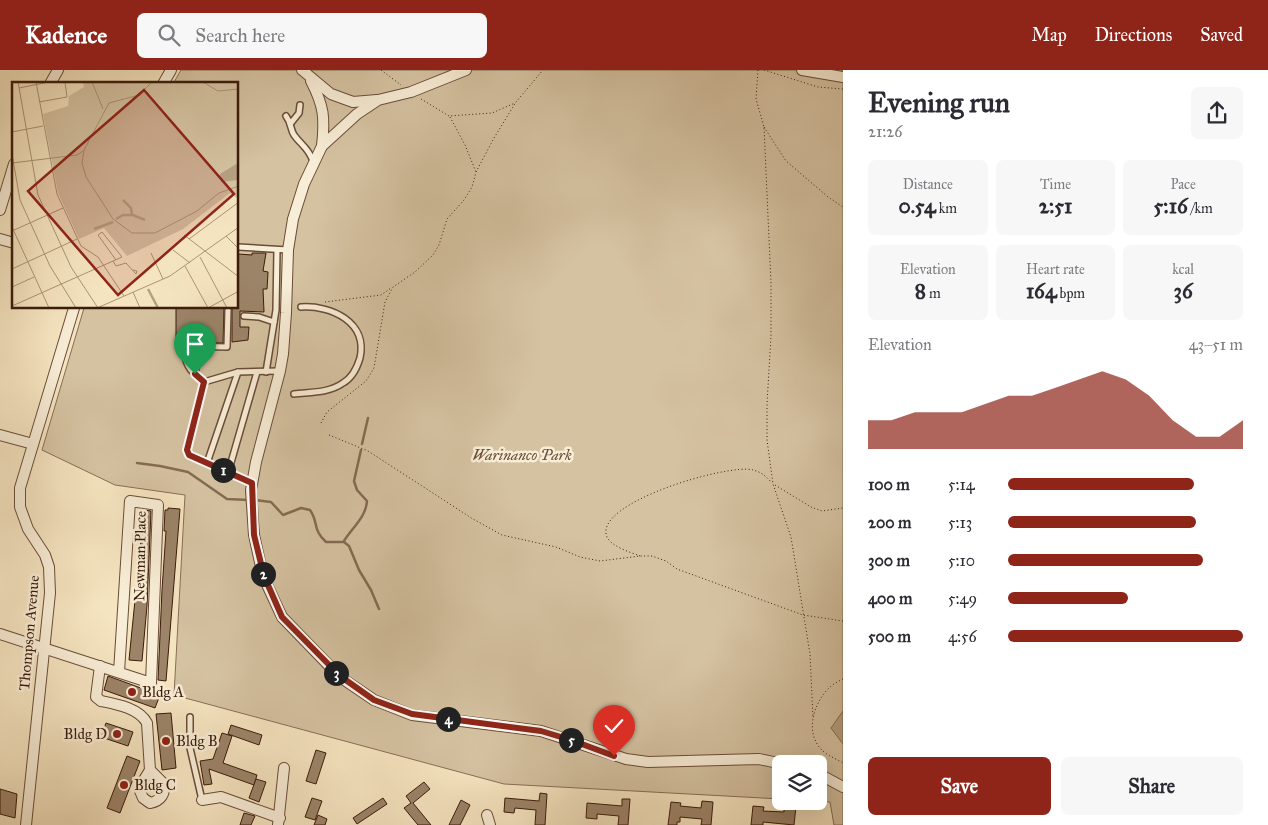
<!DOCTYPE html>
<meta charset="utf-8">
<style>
body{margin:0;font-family:"IM FELL Great Primer",serif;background:#f7f7f7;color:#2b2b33;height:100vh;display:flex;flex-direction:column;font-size:19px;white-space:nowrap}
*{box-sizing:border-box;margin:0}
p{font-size:16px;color:#7c7c81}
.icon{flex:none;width:28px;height:28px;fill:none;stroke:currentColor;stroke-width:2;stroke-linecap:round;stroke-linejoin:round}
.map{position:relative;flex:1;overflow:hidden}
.details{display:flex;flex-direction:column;background:#fff;width:425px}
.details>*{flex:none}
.buttons{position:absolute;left:772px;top:685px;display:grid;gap:10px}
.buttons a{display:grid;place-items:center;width:55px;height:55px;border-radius:8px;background:#fff;box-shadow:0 5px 20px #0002;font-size:25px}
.pin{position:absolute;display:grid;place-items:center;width:42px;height:42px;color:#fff;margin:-51px -21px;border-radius:50% 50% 50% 0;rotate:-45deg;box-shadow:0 0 5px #0007}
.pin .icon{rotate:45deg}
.km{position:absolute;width:25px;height:25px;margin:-12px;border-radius:50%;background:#222;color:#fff;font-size:14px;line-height:25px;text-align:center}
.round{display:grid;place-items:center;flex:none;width:52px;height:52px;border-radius:8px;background:#f7f7f7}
.headline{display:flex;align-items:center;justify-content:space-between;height:85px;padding:0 25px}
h1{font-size:28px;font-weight:700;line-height:38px}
.stats{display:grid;grid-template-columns:repeat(3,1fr);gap:8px;height:85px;padding:5px 25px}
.stats div{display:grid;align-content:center;border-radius:8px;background:#f7f7f7;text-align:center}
.stats b{font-size:21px;font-weight:700}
.stats small{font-size:14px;font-weight:400}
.stats p{font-size:14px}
.chart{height:140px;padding:10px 25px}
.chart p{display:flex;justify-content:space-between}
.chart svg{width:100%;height:90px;margin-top:5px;fill:#8f2418;opacity:.7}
.action{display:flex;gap:10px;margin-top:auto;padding:10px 25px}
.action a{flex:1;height:58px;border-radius:8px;background:#8f2418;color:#fff;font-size:20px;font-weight:700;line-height:58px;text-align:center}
.action a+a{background:#f7f7f7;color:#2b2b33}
ul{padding:0 25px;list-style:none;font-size:16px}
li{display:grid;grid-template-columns:80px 60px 1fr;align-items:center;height:38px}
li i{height:12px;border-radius:6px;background:#8f2418}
header{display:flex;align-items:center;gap:30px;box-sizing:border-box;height:70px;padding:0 25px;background:#8f2418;color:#fff}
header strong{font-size:24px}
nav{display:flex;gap:28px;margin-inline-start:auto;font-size:18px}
.search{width:350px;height:45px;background:#f7f7f7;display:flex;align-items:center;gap:12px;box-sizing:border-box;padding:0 18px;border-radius:8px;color:#7c7c81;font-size:19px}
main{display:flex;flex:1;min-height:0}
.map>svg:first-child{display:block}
.green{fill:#d5c2a1;stroke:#886e56}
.water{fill:#b6a082;stroke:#856b52}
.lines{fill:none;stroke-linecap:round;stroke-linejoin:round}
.stream{stroke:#856b52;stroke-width:2.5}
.building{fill:#9c8469;stroke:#3b1b0a}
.service-casing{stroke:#6a4d38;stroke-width:8}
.minor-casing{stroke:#6a4d38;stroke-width:12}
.path{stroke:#3b1b0a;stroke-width:1;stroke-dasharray:1 2.5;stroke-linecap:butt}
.service{stroke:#f8edd6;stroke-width:5}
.minor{stroke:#f8edd6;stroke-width:10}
.route-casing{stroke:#fff;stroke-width:10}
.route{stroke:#8f2418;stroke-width:6}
.poi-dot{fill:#8f2418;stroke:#f8edd6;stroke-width:2}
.labels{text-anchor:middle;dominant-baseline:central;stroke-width:5;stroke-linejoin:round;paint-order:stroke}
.park-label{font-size:15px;font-style:italic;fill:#694d37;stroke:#f8edd6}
.street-label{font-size:15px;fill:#3b1b0a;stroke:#f8edd6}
.poi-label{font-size:15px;fill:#3b1b0a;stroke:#f8edd6;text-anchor:start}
.inset-river{fill:none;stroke:#b6a082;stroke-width:2.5}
.inset-road{fill:none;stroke:#ab9477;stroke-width:1}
.view{fill:#8f2418;fill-opacity:0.15;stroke:#8f2418;stroke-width:2.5}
.inset-edge{fill:none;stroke:#3b1b0a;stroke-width:2.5}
</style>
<header>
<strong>Kadence</strong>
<div class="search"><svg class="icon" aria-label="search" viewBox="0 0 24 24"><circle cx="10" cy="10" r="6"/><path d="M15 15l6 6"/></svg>Search here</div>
<nav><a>Map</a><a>Directions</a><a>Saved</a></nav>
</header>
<main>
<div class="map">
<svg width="843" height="755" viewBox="0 0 843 755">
<rect width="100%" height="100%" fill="#f5e4c0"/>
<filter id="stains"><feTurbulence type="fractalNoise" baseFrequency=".004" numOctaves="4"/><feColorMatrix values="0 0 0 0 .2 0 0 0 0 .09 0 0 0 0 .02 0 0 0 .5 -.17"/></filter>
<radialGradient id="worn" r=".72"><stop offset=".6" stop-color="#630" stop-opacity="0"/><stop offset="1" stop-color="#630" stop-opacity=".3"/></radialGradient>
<path class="green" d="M181 0H843V755H834L830 732 819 731V694H781V729L504 714 174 625 185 425 115 415 42 380 84 238H238V14H173Z"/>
<path class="water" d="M843 641V674L831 658Z"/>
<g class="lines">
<g class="stream">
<path d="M362 374 368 348"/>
<path d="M137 393 160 396 188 402 227 429 249 430"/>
<path d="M255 430 271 432 283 445 301 438 310 440C319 453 312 459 326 472H344L349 476 359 500 371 520 379 539"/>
<path d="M344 471C352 458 366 447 367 431L357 420 354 411 361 380"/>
</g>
</g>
<g class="building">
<path d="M252 183H266L263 201 268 202 267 219H263L264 242 240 241V257H249L248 270 232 272V238H238V184L252 185Z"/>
<path d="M176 238H224L223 273 184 272 180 275 176 274Z"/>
<path d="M168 438 180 439 166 611 158 610 162 520 166 461H164L165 440H168Z"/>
<path d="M144 440 151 441 147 536 142 591 129 590Z"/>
<path d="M108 606 160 625 155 638 104 620Z"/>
<path d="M171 643 176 698 162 700 156 644Z"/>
<path d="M106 653 133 662 128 676 101 667Z"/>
<path d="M231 655 262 665 259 675 228 664Z"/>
<path d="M222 663 232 666 223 693 257 705 254 715 209 699 212 714 204 715 200 691 213 689Z"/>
<path d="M316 680 326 683 316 714 306 711Z"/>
<path d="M127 686 140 691 120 743 107 738Z"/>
<path d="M256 709 266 712 259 732 249 728Z"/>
<path d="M424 712 430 719 413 733 431 755H418L404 738 411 733 406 726Z"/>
<path d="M0 719 17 724 15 748 0 744Z"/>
<path d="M540 723 547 724 545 755H535L536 740 515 738 514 743 504 742 505 728 539 731Z"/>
<path d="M312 728 322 731 315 750 305 747Z"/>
<path d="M383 728 387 734 357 754 353 748Z"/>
<path d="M622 729H630L628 755H618L619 746 597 744V749L586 748 587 733 622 736Z"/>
<path d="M461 730 470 735 460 755H449Z"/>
<path d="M702 731 713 732 711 755H701L702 749 680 747V752H677V755H668L671 732 681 733 680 736 701 738Z"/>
<path d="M784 735 796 736 794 755 763 752V755H751L753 736 764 737 763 741 784 742Z"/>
<path d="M244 743 255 746 251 755H240Z"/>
<path d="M318 745 327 749 325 755H314Z"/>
</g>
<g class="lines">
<defs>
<g id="service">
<path d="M286 46C292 54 290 59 294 65 301 75 308 77 313 91"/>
<path d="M291 53 299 43 300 35"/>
<path d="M238 177 288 180"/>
<path d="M244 246 259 247 274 252"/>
<path d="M200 277 195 304 204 312"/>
<path d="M266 302 276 240 277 180"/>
<path d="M195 304C186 297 184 287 184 276L227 277 228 240"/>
<path d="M204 312 187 380 189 385 252 413"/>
<path d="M204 312 238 302 279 301"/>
<path d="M294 324C311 322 329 323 343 313 352 308 357 298 360 288 368 252 331 235 301 237"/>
<path d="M207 393 238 302"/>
<path d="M228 403 257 302"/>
<path d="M190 647V678L202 730"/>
</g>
<g id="minor">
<path d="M302 0 331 24 353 32 377 30"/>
<path d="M466 0 411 22 378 30 357 44 322 76 304 114 293 149 288 180 286 243 283 284 280 301 256 392 251 420 254 465 263 506 282 547 340 607 374 630 412 645 541 661 626 689 648 692 759 689 783 694"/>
<path d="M802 0 843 7"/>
<path d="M311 11C324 36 325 48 322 76"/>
<path d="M50 14 58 0"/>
<path d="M163 14 171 0"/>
<path d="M0 140 14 94"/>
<path d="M0 169 14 173"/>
<path d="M0 365 33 374"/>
<path d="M0 564 151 613 158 435 130 431 119 602"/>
<path d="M100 596 96 627 101 631C116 634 139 638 147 653L150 700 142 713 140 721 143 728 150 733C161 731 165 724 164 714L150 700"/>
<path d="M819 704 843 717"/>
<path d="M202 730 221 727 280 748"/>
<path d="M487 745 490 755"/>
<path d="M26 755 50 523 49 497 45 485 28 459 20 437V418L74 238"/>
<path d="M278 755 284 698"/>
</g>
</defs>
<use href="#service" class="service-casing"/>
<use href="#minor" class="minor-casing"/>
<g class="path">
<path d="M381 0 401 15"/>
<path d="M758 0 756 29 764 57 771 213V266L767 334V370L773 414 791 467 810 584 813 648"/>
<path d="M764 0 818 17 843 19"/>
<path d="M421 29 449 46 492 43 515 33"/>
<path d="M450 47 465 75 476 102"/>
<path d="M764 57 786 91 828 127 843 137"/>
<path d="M325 232 381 225 391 218"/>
<path d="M321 353 327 342 366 311 374 298 385 232 393 217 415 202 433 185 439 175 447 149 464 130 472 117 476 102 494 68 516 32 543 0"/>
<path d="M329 365 368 381 473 449 502 465 556 477 580 487 600 491 640 486H652L666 491 677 499 803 545 843 551"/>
<path d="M775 415 811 437 822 441 843 438"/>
<path d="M640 486C630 482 612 477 607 467 592 433 729 393 753 400 761 402 766 406 771 412"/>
<path d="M843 609C839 611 833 614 830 617 813 633 804 664 823 681 828 686 837 689 843 693"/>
</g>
<use href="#service" class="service"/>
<use href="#minor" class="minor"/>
</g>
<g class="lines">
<defs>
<path id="route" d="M195 304 204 312 187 380 189 385 252 413 254 465 264 506 282 547 340 606 374 630 412 644 541 661 571 670 614 686"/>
</defs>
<use href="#route" class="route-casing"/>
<use href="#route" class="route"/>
</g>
<g class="poi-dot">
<circle cx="132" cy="622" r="5"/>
<circle cx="117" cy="664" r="5"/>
<circle cx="166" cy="671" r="5"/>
<circle cx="124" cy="715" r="5"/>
</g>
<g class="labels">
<g class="park-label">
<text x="522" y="385">Warinanco Park</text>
</g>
<g class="street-label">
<text transform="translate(140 486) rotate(-89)">Newman Place</text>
<text transform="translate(29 563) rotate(-85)">Thompson Avenue</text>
</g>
<g class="poi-label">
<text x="142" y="622">Bldg A</text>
<text x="107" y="664" text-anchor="end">Bldg D</text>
<text x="176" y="671">Bldg B</text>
<text x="134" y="715">Bldg C</text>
</g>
</g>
<g transform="translate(12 12)">
<rect width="226" height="226" fill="#f5e4c0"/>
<path d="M71 0H226V117L218 111 171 147 115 174 92 146 67 157 46 111 31 32 56 24 57 14 72 5Z" fill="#d5c2a1"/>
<path d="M226 81V98L209 100 208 92Z" fill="#b6a082"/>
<path class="inset-river" d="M111 118 119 126 120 133M104 137 111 133H121L133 138M82 147 101 140M136 207 146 226"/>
<path class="inset-road" d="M6 0 26 113 59 185 86 226M24 0 45 112 69 164 86 175 112 214M80 0 91 27M140 0 127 13 97 21 72 68 70 81 74 95 101 137 120 151H143L185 129 207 111 227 104M191 0 206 9 227 7M7 6 37 0M27 20 55 15 53 0M0 50 31 44M0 72 8 118 38 184 64 226M0 81 65 73 71 69M0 145 37 226M0 149 51 126M172 153 227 195M214 154 227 167M177 157 227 120M161 168 178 181M139 171 151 197M188 175 215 226M101 179 104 184 114 181 124 192 125 189 121 188M173 184 196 226M0 187 65 157M0 205 22 195M121 210 128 226M0 224 110 175 90 150 86 153 104 178M85 226 158 194 227 145M196 226 227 209"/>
<path class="view" d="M132 8 222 112 106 213 16 109Z"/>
<rect width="226" height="226" class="inset-edge"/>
</g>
<rect width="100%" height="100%" filter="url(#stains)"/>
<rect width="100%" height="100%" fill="url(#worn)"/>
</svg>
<div class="buttons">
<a><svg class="icon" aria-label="layers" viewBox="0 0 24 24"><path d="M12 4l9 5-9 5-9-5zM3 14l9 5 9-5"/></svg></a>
</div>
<div class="pin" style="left:195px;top:304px;background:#1e9e55"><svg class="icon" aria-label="arrive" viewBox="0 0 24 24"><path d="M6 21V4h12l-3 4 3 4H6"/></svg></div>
<div class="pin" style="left:614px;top:686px;background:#d93025"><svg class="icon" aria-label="check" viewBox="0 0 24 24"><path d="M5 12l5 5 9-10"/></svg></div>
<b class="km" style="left:223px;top:400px">1</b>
<b class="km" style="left:263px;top:504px">2</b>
<b class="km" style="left:336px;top:603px">3</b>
<b class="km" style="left:448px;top:649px">4</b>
<b class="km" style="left:571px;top:670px">5</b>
</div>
<section class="details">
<div class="headline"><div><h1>Evening run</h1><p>21:26</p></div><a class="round"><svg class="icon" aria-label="share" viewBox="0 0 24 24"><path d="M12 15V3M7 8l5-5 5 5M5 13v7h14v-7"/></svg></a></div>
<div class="stats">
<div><p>Distance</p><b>0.54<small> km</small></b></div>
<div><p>Time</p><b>2:51</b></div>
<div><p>Pace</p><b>5:16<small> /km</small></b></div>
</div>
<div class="stats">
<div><p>Elevation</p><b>8<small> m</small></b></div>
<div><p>Heart rate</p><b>164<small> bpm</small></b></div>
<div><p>kcal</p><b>36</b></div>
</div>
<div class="chart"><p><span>Elevation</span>43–51 m</p>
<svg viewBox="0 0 160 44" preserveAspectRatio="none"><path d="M0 44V30L10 30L20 26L30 26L40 26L50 22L60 18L70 18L80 14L90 10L100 6L110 10L120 18L130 30L140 38L150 38L160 30V44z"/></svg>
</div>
<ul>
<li><b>100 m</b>5:14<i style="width:79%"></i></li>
<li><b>200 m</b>5:13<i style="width:80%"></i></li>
<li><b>300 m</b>5:10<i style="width:83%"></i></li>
<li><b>400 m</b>5:49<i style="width:51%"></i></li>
<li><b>500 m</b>4:56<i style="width:100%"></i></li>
</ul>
<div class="action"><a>Save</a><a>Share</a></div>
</section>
</main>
